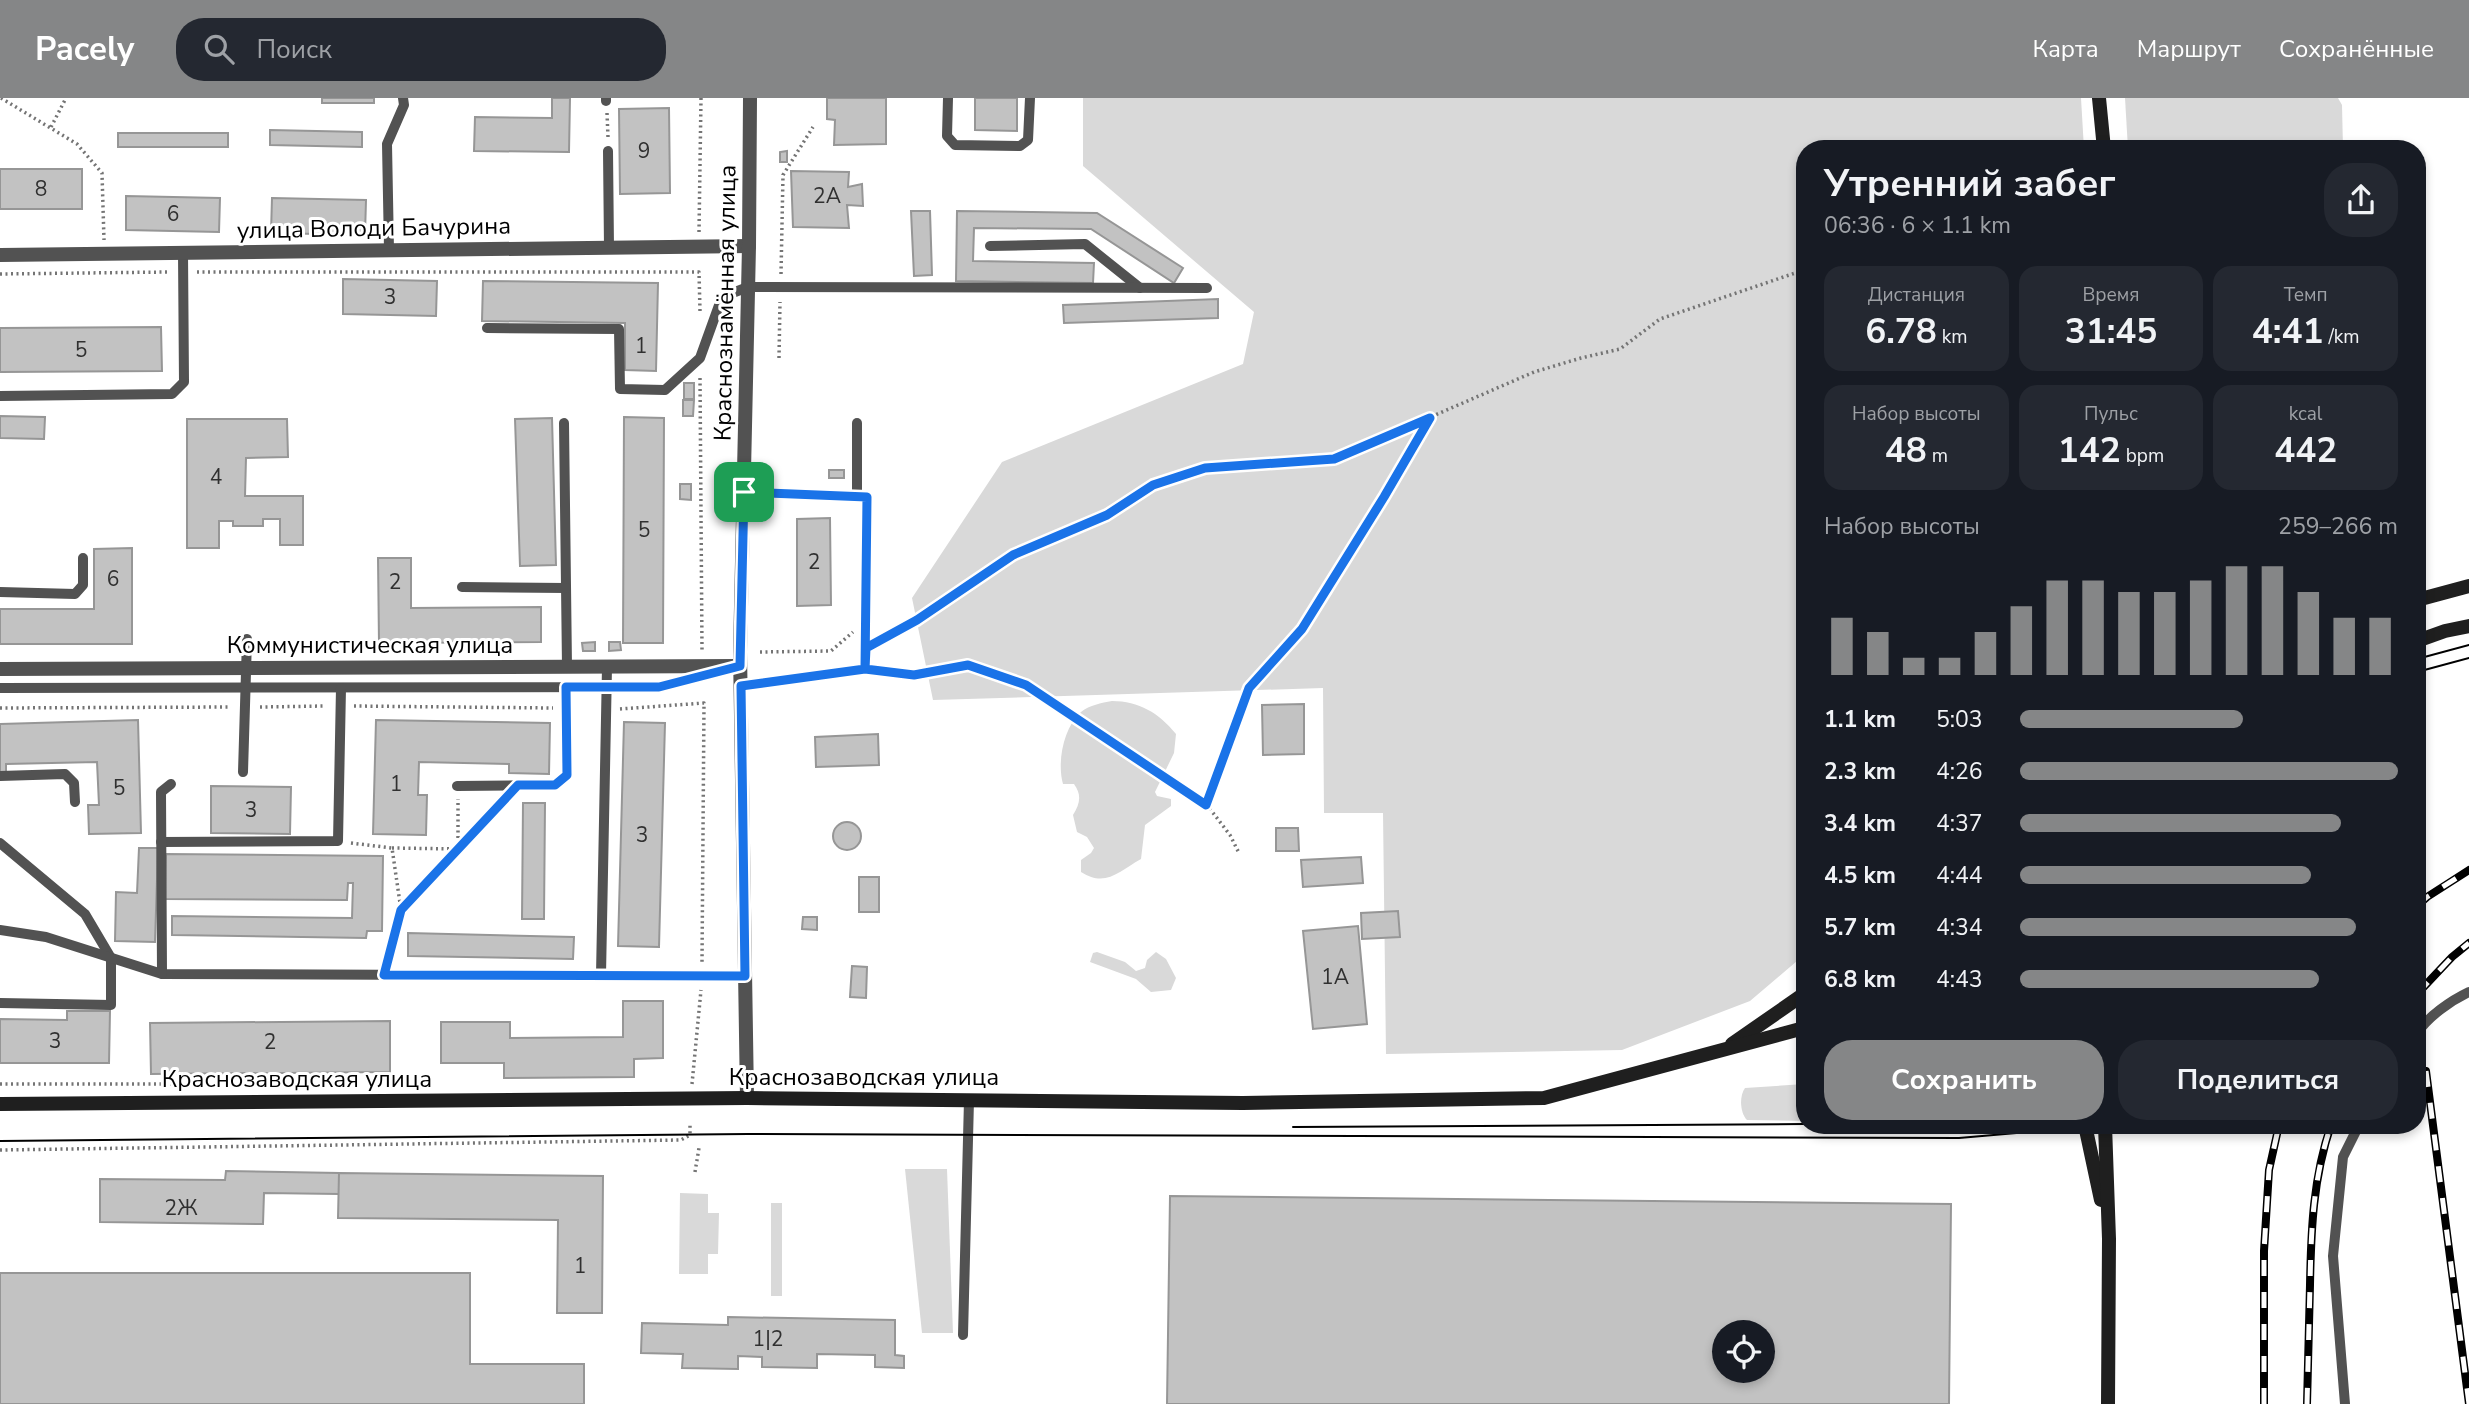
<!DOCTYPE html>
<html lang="ru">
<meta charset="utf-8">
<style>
body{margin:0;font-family:"Nunito Sans",sans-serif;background:#242831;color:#f1f3f6;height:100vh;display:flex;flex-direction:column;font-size:26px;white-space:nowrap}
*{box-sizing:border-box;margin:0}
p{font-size:23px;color:#9ea1a6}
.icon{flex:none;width:38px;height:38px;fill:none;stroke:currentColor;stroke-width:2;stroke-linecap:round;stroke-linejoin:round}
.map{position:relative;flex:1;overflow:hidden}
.details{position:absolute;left:1796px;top:42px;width:630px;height:994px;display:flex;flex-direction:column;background:#171b24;border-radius:28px;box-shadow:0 4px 10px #0003}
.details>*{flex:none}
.fabs{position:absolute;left:1712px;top:1222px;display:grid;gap:14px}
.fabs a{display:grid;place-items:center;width:63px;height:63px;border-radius:50%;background:#171b24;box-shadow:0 4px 10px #0003;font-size:35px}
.pin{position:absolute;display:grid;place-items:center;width:60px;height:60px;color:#fff;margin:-30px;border-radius:14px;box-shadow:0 4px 10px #0006}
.round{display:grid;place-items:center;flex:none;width:74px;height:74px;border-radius:28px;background:#242831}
.head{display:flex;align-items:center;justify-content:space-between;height:119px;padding:0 28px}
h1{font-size:38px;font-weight:700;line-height:52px}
.stats{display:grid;grid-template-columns:repeat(3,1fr);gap:10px;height:119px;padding:7px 28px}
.stats div{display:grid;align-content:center;border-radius:18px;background:#242831;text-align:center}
.stats b{font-size:35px;font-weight:700}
.stats small{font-size:19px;font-weight:400}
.stats p{font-size:19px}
.chart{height:196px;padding:14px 28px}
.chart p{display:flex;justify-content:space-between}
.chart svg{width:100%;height:126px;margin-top:7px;stroke:#858687;stroke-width:6}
.cta{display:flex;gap:14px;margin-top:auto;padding:14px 28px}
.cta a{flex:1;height:80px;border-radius:28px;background:#858687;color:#fff;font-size:28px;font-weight:700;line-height:80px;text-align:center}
.cta a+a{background:#242831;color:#f1f3f6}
ul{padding:0 28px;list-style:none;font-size:23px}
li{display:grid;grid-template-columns:112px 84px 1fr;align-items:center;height:52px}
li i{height:18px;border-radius:9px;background:#858687}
header{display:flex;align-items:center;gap:42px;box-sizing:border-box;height:98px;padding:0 35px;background:#858687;color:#fff}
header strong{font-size:33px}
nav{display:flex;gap:38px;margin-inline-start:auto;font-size:24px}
.search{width:490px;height:63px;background:#242831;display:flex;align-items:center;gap:18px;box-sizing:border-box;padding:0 24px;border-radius:28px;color:#9ea1a6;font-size:26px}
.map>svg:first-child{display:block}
.green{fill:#d9d9d9}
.building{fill:#c2c2c2;stroke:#969696;stroke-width:2;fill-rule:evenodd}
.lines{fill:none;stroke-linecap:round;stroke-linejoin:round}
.path{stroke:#747474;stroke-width:3.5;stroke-dasharray:2 3.5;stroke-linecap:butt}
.lane{stroke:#525252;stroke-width:10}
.street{stroke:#525252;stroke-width:14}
.secondary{stroke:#1f1f1f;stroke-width:14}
.tram{stroke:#000;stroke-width:2}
.rail-casing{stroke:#000;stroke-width:8}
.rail{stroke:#fff;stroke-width:5;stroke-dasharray:16;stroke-linecap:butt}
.route-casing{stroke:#fff;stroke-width:14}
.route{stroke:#1a73e8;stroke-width:9}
.labels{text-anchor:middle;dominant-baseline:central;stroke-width:6;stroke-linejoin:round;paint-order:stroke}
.number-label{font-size:21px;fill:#303030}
.street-label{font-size:24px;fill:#000;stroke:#fff}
</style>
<header>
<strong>Pacely</strong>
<div class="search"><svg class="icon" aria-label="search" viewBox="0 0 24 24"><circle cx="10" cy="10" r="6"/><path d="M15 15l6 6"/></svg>Поиск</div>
<nav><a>Карта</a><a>Маршрут</a><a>Сохранённые</a></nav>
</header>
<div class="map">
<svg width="2469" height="1306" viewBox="0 0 2469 1306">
<rect width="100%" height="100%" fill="#fff"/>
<g class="green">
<path d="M1083 0H2081L2084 51H1804V857L1750 903 1622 952 1386 956 1383 715H1324L1323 590 933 602 912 500 1002 364 1243 266 1254 214 1083 68Z"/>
<path d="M2125 0H2338L2342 7 2343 51H2128Z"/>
<path d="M1112 603C1139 603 1159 615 1176 636L1174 655 1155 694 1157 698 1171 701V708L1145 727 1141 761C1119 773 1106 790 1081 774V762L1091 755 1094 750 1087 739 1077 734 1073 717C1080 706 1082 697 1074 686H1063C1057 665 1063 630 1081 614 1090 607 1101 605 1112 603Z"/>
<path d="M1097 854 1125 864 1136 873 1145 870 1147 862 1156 854 1166 861 1176 880 1171 892 1151 894 1136 881 1090 864 1093 855Z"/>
<path d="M1804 986V1023L1747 1022C1740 1015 1739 998 1745 990Z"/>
<path d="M905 1071H947L953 1235H922Z"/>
<path d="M680 1095 708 1096V1115H719L718 1156H708V1176H679Z"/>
<rect x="771" y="1105" width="11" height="93"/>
</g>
<g class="building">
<rect x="322" y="0" width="52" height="5"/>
<path d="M552 0H570L569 54 474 53 475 19 552 20Z"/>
<path d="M827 0H886V46L834 47 835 22 827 21Z"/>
<path d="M975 0H1017V33L975 32Z"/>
<path d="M669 10 670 95 620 96 619 11Z"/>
<path d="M270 32 362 34V49L270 47Z"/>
<rect x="118" y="35" width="110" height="14"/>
<path d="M787 53V64H780V54Z"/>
<rect x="0" y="71" width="82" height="40"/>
<path d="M791 73 849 74 848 89 862 86 863 108 847 107 849 130 793 129Z"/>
<path d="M126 98 220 100 219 134 126 132Z"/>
<path d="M272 100 366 102 365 137 271 135Z"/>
<path d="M911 113H930L932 177 914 178Z"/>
<path d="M957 113 1097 115 1183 170 1174 185 1091 131 974 130 973 163 1094 165 1093 185 956 183Z"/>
<path d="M343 181 437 183 436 218 343 216Z"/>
<path d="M483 183 658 185 656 273 625 272V225L482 223Z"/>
<path d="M1218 201V220L1064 225 1063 207Z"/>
<path d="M161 229 162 273 0 274V230Z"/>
<rect x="684" y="285" width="10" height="16"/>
<path d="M683 302H694L693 318H683Z"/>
<path d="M0 318 45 319 44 341 0 340Z"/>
<path d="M624 319 664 320 663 545H623Z"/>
<path d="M552 320 556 467 520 468 515 321Z"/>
<path d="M187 321H287L288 359 246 360 245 398H303V447H280V421H263V428H233V423H219V450H187Z"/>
<rect x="829" y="372" width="15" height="8"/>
<path d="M680 386H691V402L680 401Z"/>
<path d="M830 420 831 507 797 508V421Z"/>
<path d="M132 450V546H0V511H94V451Z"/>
<path d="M378 460H411V510L541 509V544L379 545Z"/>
<path d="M595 544V553H583L582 545Z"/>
<path d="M609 544H620L621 552 609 553Z"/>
<path d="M1304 606V656L1263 657 1262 607Z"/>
<path d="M138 622 141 735 89 736 88 707H99L97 664 6 666V674H0V626Z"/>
<path d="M376 622 550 625 549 676 509 675V666L419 664 418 697H427L426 737 373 736Z"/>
<path d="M624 624 665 625 659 849 618 848Z"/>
<path d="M878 636 879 667 816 669 815 639Z"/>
<path d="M211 688 291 689 290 736 211 735Z"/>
<path d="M523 705H545L544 821H522Z"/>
<circle cx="847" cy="738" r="14"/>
<path d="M1276 730H1298L1299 753H1276Z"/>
<path d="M139 750H158L155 844 115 843 116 794 137 795Z"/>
<path d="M166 756 383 758 382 833H367L366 840 172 837V818L352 820 353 785H348L347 802 165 801Z"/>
<path d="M1361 759 1363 785 1303 789 1301 762Z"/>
<rect x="859" y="779" width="20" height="35"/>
<path d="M1398 813 1400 839 1362 841 1361 815Z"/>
<path d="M803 819H817V832L802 831Z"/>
<path d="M1358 828 1367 926 1313 931 1303 833Z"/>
<path d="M408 835 574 839 573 861 408 858Z"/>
<path d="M852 868 867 869 866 900 850 899Z"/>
<path d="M623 903H663V960L634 961V979L504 980V965H441V924H510V940L623 939Z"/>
<path d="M67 913H110L109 965H0V921L67 922Z"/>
<path d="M390 923V974L151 976 150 925Z"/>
<path d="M226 1073 339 1075V1096L264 1095 263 1126 100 1124V1081L225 1082Z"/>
<path d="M339 1075 603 1078 602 1215H557L558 1122 338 1120Z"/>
<path d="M1170 1098 1951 1106 1949 1306H1167ZM1724 1234H1762V1272H1724Z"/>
<path d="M0 1175H470V1266H584V1306H0Z"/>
<path d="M728 1219 895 1222V1257L904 1258V1270L875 1269V1257L817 1256V1270L762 1269V1259L738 1258V1271L682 1270 683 1256 641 1255 642 1225 728 1227Z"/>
</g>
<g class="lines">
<g class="path">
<path d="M1 0 77 46 102 75 104 142"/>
<path d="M607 15 608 39"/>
<path d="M51 29 66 0"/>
<path d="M699 134 701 0"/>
<path d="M197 174H699L700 213"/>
<path d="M0 176 168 174"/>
<path d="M781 176 783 77 813 29"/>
<path d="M779 260 780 204"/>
<path d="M700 280 702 552"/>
<path d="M880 542 917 522 1014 457 1107 417 1153 387 1205 370 1334 361 1534 274 1581 260 1620 251 1660 221 1804 172"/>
<path d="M760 554 831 553 853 534"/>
<path d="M878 573 914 577 968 567 1026 587 1207 707 1230 737 1239 755"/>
<path d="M354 608 553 610"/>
<path d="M260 609 325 608"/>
<path d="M0 610 231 609"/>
<path d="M620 611 704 605 702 864"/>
<path d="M1207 707 1249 590 1302 531 1384 399 1429 322"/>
<path d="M351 745 392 750 401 812"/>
<path d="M392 750 458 751V701"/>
<path d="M388 865 401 812 505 701"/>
<path d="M0 986H183"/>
<path d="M692 986 701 892"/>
<path d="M0 1052 681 1042 690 1037V1026"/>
<path d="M695 1074 699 1050"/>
</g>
<g class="lane">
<path d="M948 0 947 38 955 47 1020 48 1028 42 1030 0"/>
<path d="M606 3V0"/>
<path d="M608 53 609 150"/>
<path d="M990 148 1085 146 1140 190"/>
<path d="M389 152 387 46 404 7 403 0"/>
<path d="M487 230 619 231 620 291 665 292 700 260 722 199 748 189 1207 190"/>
<path d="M0 298 172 296 184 284 183 155"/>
<path d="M564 325 567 569"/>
<path d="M857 399V325"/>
<path d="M462 489 566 490"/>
<path d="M0 494 75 496 83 487V460"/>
<path d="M741 588 865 571 866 550 867 399 744 394"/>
<path d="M0 590 658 589 727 572"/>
<path d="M243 674 247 541"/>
<path d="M0 678 65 676 74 685 75 704"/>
<path d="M457 688 555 687 567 677 566 589"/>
<path d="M161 744 338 743 341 590"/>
<path d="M0 745 85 816 111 860V907L0 905"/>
<path d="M0 832 46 839 162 876 745 878"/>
<path d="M162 876 161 694 171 686"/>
<path d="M601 877 607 569"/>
<path d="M2417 935C2429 918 2450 903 2469 894"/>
<path d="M963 1237 969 1002"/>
<path d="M2345 1306 2333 1158 2343 1059 2359 1027"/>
</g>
<g class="street">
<path d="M0 157 749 148"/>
<path d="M0 571 740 568"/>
<path d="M747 1000 740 554 749 148 750 0"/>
</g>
<g class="secondary">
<path d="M2099 0 2104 51"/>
<path d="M2417 502 2469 488"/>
<path d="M2417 543 2445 533 2469 528"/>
<path d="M1732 946 1804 896"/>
<path d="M0 1006 747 1000 1243 1005 1544 1000 1804 930"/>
<path d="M2085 1027 2101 1102"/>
<path d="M2105 1027 2109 1141 2108 1306"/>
</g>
<g class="tram">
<path d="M2417 561 2469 547"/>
<path d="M2417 574 2469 560"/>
<path d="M1293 1029 1804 1026"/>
<path d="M0 1043 748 1036 1959 1040 2052 1032 2069 1027"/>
</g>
<defs>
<g id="rail">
<path d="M2417 808 2427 799 2469 772"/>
<path d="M2417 896 2452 859 2469 845"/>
<path d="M2426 973 2469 1306"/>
<path d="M2264 1306V1153L2269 1072 2279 1027"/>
<path d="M2307 1306C2308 1266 2309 1227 2310 1187 2311 1132 2313 1080 2331 1027"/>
</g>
</defs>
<use href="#rail" class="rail-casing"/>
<use href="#rail" class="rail"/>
</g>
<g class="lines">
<defs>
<path id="route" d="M744 394 740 568 659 589H566L567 677 555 687H518L401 812 384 877 745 878 741 588 865 571 866 550 917 522 1013 457 1107 417 1153 387 1205 370 1334 361 1430 320 1384 399 1302 531 1249 590 1206 707 1026 587 968 567 914 577 865 571 867 399 744 394"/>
</defs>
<use href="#route" class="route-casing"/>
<use href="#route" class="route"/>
</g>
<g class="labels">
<g class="number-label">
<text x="644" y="53">9</text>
<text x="41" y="91">8</text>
<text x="827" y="98">2А</text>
<text x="173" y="116">6</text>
<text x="390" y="199">3</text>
<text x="641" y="248">1</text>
<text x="81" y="252">5</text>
<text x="216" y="379">4</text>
<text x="644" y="432">5</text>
<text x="814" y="464">2</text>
<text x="113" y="481">6</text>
<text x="395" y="484">2</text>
<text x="396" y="686">1</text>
<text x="119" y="690">5</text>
<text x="251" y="712">3</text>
<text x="642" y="737">3</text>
<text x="1335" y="879">1А</text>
<text x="55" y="943">3</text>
<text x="270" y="944">2</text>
<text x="181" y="1110">2Ж</text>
<text x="580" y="1168">1</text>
<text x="768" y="1241">1|2</text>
</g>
<g class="street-label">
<text transform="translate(374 130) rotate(-1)">улица Володи Бачурина</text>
<text transform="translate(725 205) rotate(-89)">Краснознамённая улица</text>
<text x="370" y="547">Коммунистическая улица</text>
<text x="864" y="979">Краснозаводская улица</text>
<text x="297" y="981">Краснозаводская улица</text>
</g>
</g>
</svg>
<div class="fabs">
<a><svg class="icon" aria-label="locate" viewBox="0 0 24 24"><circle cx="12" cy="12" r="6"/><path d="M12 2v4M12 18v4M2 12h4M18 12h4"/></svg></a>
</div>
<div class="pin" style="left:744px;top:394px;background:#1e9e55"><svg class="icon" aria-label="arrive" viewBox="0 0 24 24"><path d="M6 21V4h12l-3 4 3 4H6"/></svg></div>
<section class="details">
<div class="head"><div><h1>Утренний забег</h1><p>06:36 · 6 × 1.1 km</p></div><a class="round"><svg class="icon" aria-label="share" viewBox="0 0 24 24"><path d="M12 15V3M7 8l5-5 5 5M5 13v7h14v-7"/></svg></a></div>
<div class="stats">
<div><p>Дистанция</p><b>6.78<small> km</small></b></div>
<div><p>Время</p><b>31:45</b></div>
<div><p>Темп</p><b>4:41<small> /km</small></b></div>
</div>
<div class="stats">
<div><p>Набор высоты</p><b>48<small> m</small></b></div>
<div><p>Пульс</p><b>142<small> bpm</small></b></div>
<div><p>kcal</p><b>442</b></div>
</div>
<div class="chart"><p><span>Набор высоты</span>259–266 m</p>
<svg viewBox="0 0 160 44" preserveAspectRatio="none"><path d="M5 44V24M15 44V29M25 44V38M35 44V38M45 44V29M55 44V20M65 44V11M75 44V11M85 44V15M95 44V15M105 44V11M115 44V6M125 44V6M135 44V15M145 44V24M155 44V24"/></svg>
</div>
<ul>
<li><b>1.1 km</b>5:03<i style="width:59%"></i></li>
<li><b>2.3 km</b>4:26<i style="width:100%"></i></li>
<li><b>3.4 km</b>4:37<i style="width:85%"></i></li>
<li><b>4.5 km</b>4:44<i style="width:77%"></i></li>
<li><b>5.7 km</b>4:34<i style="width:89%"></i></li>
<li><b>6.8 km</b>4:43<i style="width:79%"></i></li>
</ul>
<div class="cta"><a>Сохранить</a><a>Поделиться</a></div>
</section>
</div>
